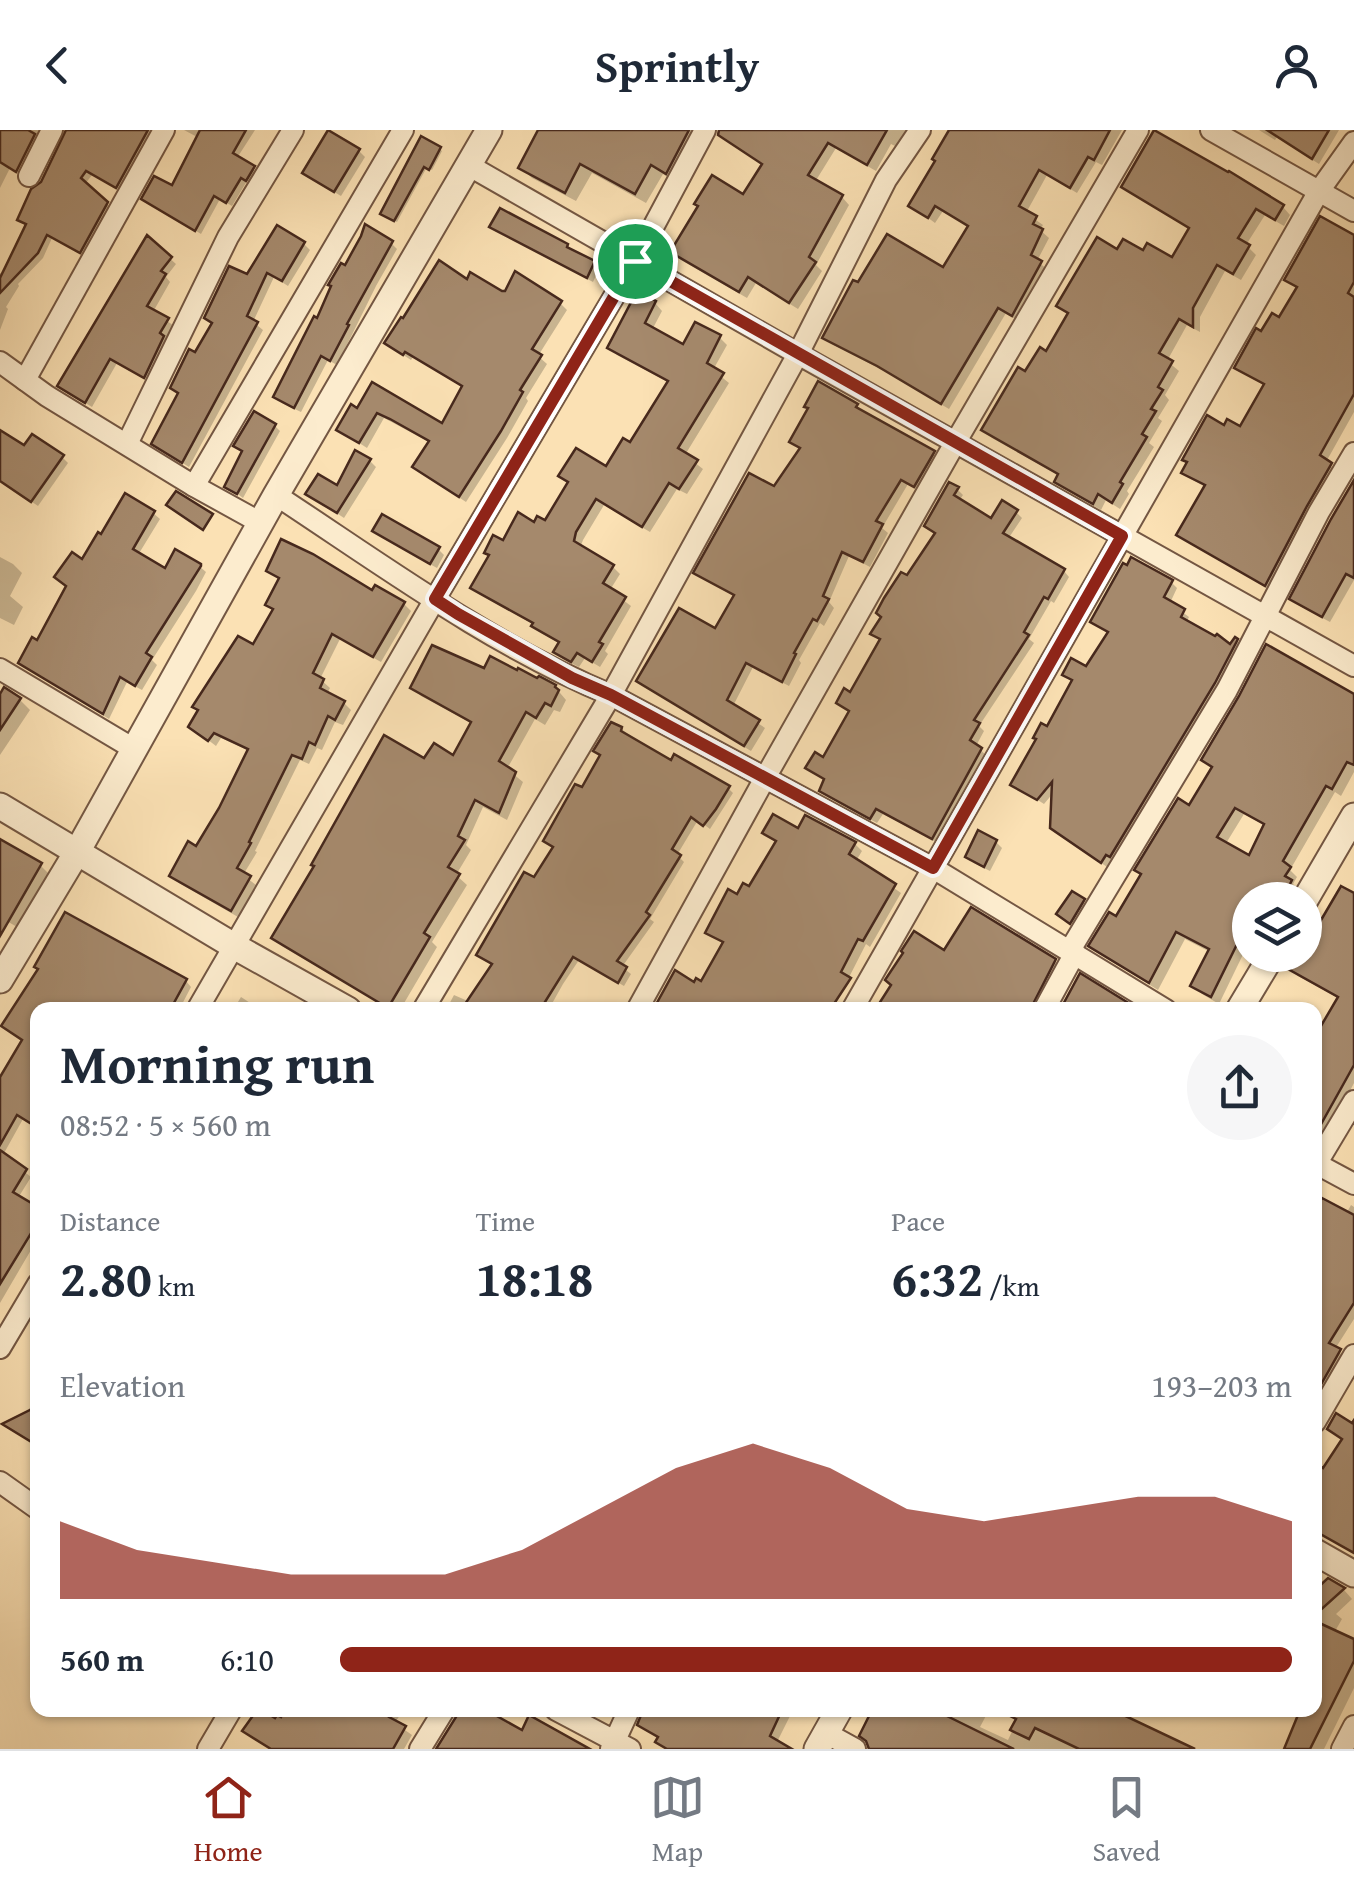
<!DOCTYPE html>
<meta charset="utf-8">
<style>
body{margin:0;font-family:"Gentium Book Plus",serif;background:#f6f6f7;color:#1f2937;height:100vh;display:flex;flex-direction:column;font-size:38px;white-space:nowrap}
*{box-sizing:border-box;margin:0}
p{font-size:32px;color:#747a83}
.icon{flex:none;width:55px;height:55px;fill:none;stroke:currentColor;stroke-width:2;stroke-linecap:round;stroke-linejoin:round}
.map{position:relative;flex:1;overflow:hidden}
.panel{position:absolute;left:30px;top:872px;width:1292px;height:715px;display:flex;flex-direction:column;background:#fff;border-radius:20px;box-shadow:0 2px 8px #0004}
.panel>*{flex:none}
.controls{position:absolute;left:1232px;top:752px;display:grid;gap:20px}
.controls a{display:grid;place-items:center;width:90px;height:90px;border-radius:50%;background:#fff;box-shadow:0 2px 8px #0004;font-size:50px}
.pin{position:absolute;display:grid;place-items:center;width:85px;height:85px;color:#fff;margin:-42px;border:5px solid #fff;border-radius:50%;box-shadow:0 2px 10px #0007}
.round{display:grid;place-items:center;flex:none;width:105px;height:105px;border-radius:52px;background:#f6f6f7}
.overview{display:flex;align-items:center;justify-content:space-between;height:170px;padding:0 30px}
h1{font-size:55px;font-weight:800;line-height:75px}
.metrics{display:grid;grid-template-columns:repeat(3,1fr);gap:15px;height:170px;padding:10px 30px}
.metrics div{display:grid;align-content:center}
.metrics b{font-size:50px;font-weight:800}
.metrics small{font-size:28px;font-weight:400}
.metrics p{font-size:28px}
.chart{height:280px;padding:20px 30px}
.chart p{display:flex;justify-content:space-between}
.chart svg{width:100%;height:180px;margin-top:10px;fill:#8f2418;opacity:.7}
ul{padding:0 30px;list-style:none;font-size:32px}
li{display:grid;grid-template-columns:160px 120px 1fr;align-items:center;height:75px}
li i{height:25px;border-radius:12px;background:#8f2418}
header{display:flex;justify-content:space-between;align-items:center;height:130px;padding:0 30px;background:#fff;font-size:45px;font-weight:800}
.menu{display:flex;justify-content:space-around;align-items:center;height:140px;border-top:2px solid #e0e1e3;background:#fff;font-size:28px;color:#747a83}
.menu a{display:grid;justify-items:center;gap:5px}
.menu .on{color:#8f2418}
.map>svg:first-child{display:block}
.shadow{fill:#0003;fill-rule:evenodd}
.building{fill:#a5896c;stroke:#47291d;stroke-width:2.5;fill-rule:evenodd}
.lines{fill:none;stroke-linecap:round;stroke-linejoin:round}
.minor-casing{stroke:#745743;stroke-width:24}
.tertiary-casing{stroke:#745743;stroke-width:29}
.minor{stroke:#fcecce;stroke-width:20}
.tertiary{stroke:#fcecce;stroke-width:25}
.route-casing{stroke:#fff;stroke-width:20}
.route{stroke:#8f2418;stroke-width:12}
</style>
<header><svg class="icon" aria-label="back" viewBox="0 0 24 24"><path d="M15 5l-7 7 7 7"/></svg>Sprintly<svg class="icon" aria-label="person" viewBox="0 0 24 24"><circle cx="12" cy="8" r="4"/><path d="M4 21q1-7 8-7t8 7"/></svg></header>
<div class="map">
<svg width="1354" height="1619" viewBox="0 0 1354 1619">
<rect width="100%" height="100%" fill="#fbe1b4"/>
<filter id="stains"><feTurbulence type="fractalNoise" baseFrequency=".002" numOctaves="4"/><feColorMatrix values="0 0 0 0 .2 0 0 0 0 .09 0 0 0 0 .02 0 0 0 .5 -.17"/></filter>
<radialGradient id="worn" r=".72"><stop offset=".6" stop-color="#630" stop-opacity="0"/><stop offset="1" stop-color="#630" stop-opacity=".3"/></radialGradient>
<g class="shadow">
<path d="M0 0H46L23 46 10 38 0 58Z"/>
<path d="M67 0H156L122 61 92 45 85 54 112 79 85 126 52 108 43 128 18 154 19 156 6 177 8 179 0 200V143L5 145 28 96 20 90 43 54Z"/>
<path d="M184 0H255L237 28 258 43 252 54 247 51 232 76 220 69 201 104 144 69 173 59 199 8Z"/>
<path d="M541 0H708L677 53 663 44 646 73 592 43 576 71 532 48 521 37Z"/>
<path d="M732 0H907L897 17 891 14 876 41 836 18 815 52 842 67 849 75 816 135 822 141 798 179 756 153 747 168 681 130 674 122 744 67 764 36 727 9Z"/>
<path d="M952 0H1122L1102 35 1096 32 1077 63 1047 45 1026 83 1043 95 1040 100 1049 108 1037 131 1048 140 1020 192 1006 183 949 279 886 242 832 214 825 207 944 140 970 97 943 81 935 93 911 75Z"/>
<path d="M1259 0H1339L1319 34 1277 7 1275 10Z"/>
<path d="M439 19 442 21 432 40 427 37 397 92 385 85 383 83Z"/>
<path d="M359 21 365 27 341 66 311 48Z"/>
<path d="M1124 56 1283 77 1290 85 1284 96 1265 85 1246 115 1256 125 1241 150 1225 141 1200 187V202L1187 195 1167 231 1179 241 1165 265 1169 270 1158 288 1162 291 1149 313 1154 317 1127 361 1129 364 1120 379 1106 370 1101 380 1065 359 1057 352 1060 346 992 308 984 300 1026 244 1047 224 1070 185 1059 176 1117 122 1144 124 1173 131 1191 99 1132 64Z"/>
<path d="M492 97 567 116 599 139 593 152 498 102Z"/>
<path d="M1354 108V282L1326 332 1337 342 1272 461 1186 411 1179 405 1207 358 1191 349 1184 342 1225 298 1241 299 1266 256 1244 244 1237 238 1262 205 1280 191 1299 159 1287 149Z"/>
<path d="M148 109 176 134 166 147 170 152 153 182 173 195 165 210 169 214 150 251 117 233 92 277 66 261Z"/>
<path d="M391 113 397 119 376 156 337 235 328 230 301 282 282 273 276 267 319 191Z"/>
<path d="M304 114 310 120 288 156 274 147 253 192 263 200 189 337 160 319 180 264 248 147Z"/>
<path d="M467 152 502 164 560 173 567 180 538 226 547 234 526 268 528 271 507 308 466 372 422 343 431 313 384 288 367 318 339 300 358 281 373 256 443 296 464 258 413 227 411 230 394 219Z"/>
<path d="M638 165 655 173 662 181 652 200 684 218 719 207 727 215 713 240 729 253 685 325 703 339 687 364 677 359 650 402 604 375 583 410 580 418 613 437 620 444 610 460 631 476 605 521 608 524 600 537 585 528 579 537 563 529 556 522 561 514 541 503 533 494 481 465 473 458 504 413 535 395 546 394 570 354 561 346 607 340 631 316 670 253 617 225 610 217Z"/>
<path d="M819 254 933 323 940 330 921 362 908 354 882 398 888 403 870 437 849 426 829 472 834 478 824 496 820 493 799 530 801 533 789 556 753 537 733 576 765 598 751 621 645 557 639 550 716 501 736 467 703 449 696 443 775 359 802 320 793 312Z"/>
<path d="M275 296 280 301 243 368 227 356 243 323 236 316Z"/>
<path d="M0 308 62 327 68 333 38 376 0 350Z"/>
<path d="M370 331 376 337 344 388 308 364 338 359Z"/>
<path d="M1354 355V450L1330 492 1300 476 1292 469Z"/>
<path d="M957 359 963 365 959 371 992 392 1016 382 1022 388 1008 409 1064 441 1069 447 1054 473 1051 471 1029 509 1034 513 979 596 984 601 976 616 987 626 938 713 883 684 877 693 828 667 822 661 826 651 809 638 824 630 850 585 851 565 882 511 873 503 937 404 927 396Z"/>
<path d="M153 383 160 389 138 425 166 442 199 436 206 442 196 461 152 530 157 535 142 560 127 552 109 589 27 539 21 533 38 513 83 432Z"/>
<path d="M375 401 438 419 444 425 437 438 381 407Z"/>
<path d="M0 427 13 434 22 443 10 466 23 477 14 495 0 488Z"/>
<path d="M269 441 372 464 404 474 411 481 381 532 340 509 320 549 330 558 327 564 344 573 351 580 343 595 335 592 322 620 317 618 309 634 300 630 255 721 257 722 243 745 256 755 238 787 179 753 172 746 197 719 250 621 221 608 216 616 191 597 254 518 275 481 268 475 281 450Z"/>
<path d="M1171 452 1177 458 1170 473 1189 487 1186 493 1230 517 1236 510 1242 517 1116 731 1113 729 1107 737 1059 703 1054 662 1044 674 1013 654 1074 551 1065 544 1087 539 1110 504 1093 492Z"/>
<path d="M485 541 555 557 566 570 560 582 554 580 545 595 535 589 507 639 523 652 507 690 483 677 466 715 471 720 456 745 467 755 432 812 437 817 400 880H391L282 816 274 808 425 632 454 628 473 594 421 566 413 558Z"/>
<path d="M5 561 20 570 30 580 0 625V569Z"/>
<path d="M1354 567V642L1341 666 1335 662 1290 740 1297 747 1293 754 1299 760 1294 770 1274 768 1250 770V810L1219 874 1202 864 1193 856 1210 822 1185 809 1158 860 1100 824 1091 816 1117 789 1213 639 1204 630ZM1244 684 1266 696 1250 728 1225 715Z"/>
<path d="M621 599 672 633 728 658 733 663 710 699 698 690 677 725 684 732 650 789 654 792 622 837 631 844 624 856 579 830 563 854 549 879 551 880H446L454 865 470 872 494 836 484 830 556 719 546 711 582 661Z"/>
<path d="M799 702 855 714 862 721 856 731 901 763 870 817 866 814 842 861 822 880H656L695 856 701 854 724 814 708 802 738 767 750 759 778 713 765 703Z"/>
<path d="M0 712 40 735 48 743 17 797 0 787Z"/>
<path d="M996 712 1002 718 990 741 974 733 968 727Z"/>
<path d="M1073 764 1085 773 1073 794 1060 784Z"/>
<path d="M1354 766V953L1323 1013 1315 1009V911L1340 869 1298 846 1291 839 1299 825H1305V814Z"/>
<path d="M944 823 1054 831 1062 839 1039 880H878Z"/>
<path d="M41 840 186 851 191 857 179 880H38V997L23 989 3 1025 31 1047 18 1068 38 1080V1108L0 1173V952L24 911Z"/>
<path d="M241 867 261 880H233Z"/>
<path d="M1351 1075 1354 1077V1189L1335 1219 1346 1228 1315 1282V1087L1346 1084Z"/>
<path d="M38 1263V1316L26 1285Z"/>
<path d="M1328 1451 1344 1460 1352 1469 1336 1484 1342 1489 1334 1503 1354 1512V1558L1324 1619H1287L1303 1580H1315V1464Z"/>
<path d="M288 1580H403L395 1593 412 1605 404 1619H269L253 1608 276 1592 282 1590Z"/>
<path d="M645 1580H793L776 1614 777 1619H665L658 1612 660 1609 640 1595Z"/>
<path d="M875 1580H989L980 1597 1008 1610 1022 1580H1107L1189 1619H871Z"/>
</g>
<g class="building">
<path d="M0 0H28L35 4 16 42 0 32Z"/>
<path d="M66 0H148L116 58 86 41 81 48 108 72 80 123 47 105 38 123 0 163V148L26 94 17 90 31 59 41 52Z"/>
<path d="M200 0H246L233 23 255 36 246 51 241 48 226 73 214 66 195 101 141 69 154 46 172 55Z"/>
<path d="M328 0 360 19 334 62 302 43Z"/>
<path d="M538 0H689L666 44 651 35 635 64 580 34 565 63 518 38Z"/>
<path d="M719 0H887L867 35 828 13 808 45 843 65 809 127 816 132 789 173 748 147 739 162 670 122 698 76 694 74 712 45 743 64 762 34 718 5Z"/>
<path d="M949 0H1110L1094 30 1088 27 1070 58 1039 40 1019 76 1037 86 1033 94 1043 99 1031 125 1042 131 1012 186 998 178 941 274 877 236 822 208 853 150 858 152 887 104 943 137 968 96 935 76 928 88 908 76 935 31 932 29Z"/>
<path d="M1154 0 1228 42 1229 41 1284 75 1275 90 1256 79 1238 108 1250 115 1233 144 1217 135 1193 178V197L1179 189 1159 223 1173 231 1158 257 1163 260 1151 279 1156 281 1142 304 1147 307 1120 352 1123 354 1112 373 1098 364 1093 374 1054 352 1058 344 981 300 1018 237 1025 241 1040 217 1046 221 1068 183 1056 176 1097 107 1117 119 1123 109 1143 120 1147 113 1172 127 1189 98 1121 57Z"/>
<path d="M1267 0H1329L1312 29Z"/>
<path d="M421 6 441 17 429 40 424 37 394 91 380 84Z"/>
<path d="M500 78 568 114 567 117 595 131 587 148 489 97Z"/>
<path d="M1320 86 1354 105V152L1348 163 1354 167V264L1320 325 1332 333 1307 376 1265 456 1176 405 1205 355 1181 343 1187 332 1182 330 1207 285 1224 295 1227 289 1240 296 1264 254 1234 238 1256 198 1261 201 1272 183 1279 187 1297 157 1284 150Z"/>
<path d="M365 94 393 111 347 194 349 195 330 231 321 226 294 278 273 267 314 186 317 188 331 156 328 155 341 133 345 135 361 106Z"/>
<path d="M277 95 305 112 282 151 267 143 247 186 258 192 182 333 151 314 178 263 170 258 189 219 195 222 212 193 204 188 229 136 247 144Z"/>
<path d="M147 105 172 127 161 141 166 144 147 176 169 188 160 203 164 206 144 248 110 229 85 273 57 256Z"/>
<path d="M439 130 467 149 470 142 502 161H505L515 141 562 171 532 219 542 225 520 260 523 262 501 301 459 367 412 337 429 311 390 289 377 283 359 313 336 300 351 274 357 278 372 252 442 293 462 256 405 222 403 225 384 213 401 187 403 188Z"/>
<path d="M637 161 656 171 645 193 683 214 695 192 721 205 707 233 724 243 678 318 698 330 679 359 669 353 642 397 596 369 576 402 574 411 614 435 603 453 626 467 599 512 603 514 592 532 577 523 571 532 553 522 559 512 531 496 533 493 470 458 489 425 484 423 493 405 503 410 518 382 534 392 537 386 545 390 568 352 558 346 576 318 606 336 623 308 630 312 668 251 607 218Z"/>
<path d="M818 251 858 274 856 277 935 321 914 357 901 350 876 391 883 394 863 432 842 422 823 466 829 469 817 491 813 489 794 523 796 524 782 552 746 533 727 570 760 590 744 616 636 551 679 478 715 498 734 465 693 443 749 343 774 356 800 318 789 312 808 278 804 277Z"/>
<path d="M254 281 276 294 237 364 224 357 242 321 233 316Z"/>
<path d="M0 300 24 315 32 304 64 325 31 372 0 351Z"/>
<path d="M355 320 371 329 337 383 305 364 318 344 337 355Z"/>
<path d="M1354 350V448L1346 444 1322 487 1289 469 1331 389Z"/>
<path d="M949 352 959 357 954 365 991 388 1002 370 1018 380 1003 403 1065 439 1048 469 1044 467 1024 502 1029 505 974 590 980 593 970 610 982 618 932 709 876 679 870 689 819 661 824 649 805 638 815 622 823 627 849 581 836 573 844 558 850 562 880 509 870 504 881 487 876 483 884 468 901 442 907 445 935 403 924 396Z"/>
<path d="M176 361 213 384 203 400 166 375Z"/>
<path d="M125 363 155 381 133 419 165 438 175 419 201 434V436L146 523 152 527 135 556 120 547 103 584 18 533 32 507 37 510 66 456 54 447 72 422 82 429 98 402 101 404Z"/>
<path d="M382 384 440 417 430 434 372 401Z"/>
<path d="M281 409 313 424 372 460 375 455 405 472 373 527 332 504 313 543 324 549 320 558 345 571 335 590 328 586 315 615 309 612 302 629 292 625 249 712 251 713 237 738 251 746 231 781 169 746 188 711 196 716 219 678 248 619 214 603 208 611 188 597 198 580 192 577 238 506 253 514 273 479 265 475 279 448 266 441Z"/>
<path d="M1131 427 1173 450 1164 467 1185 479 1181 487 1215 506 1217 504 1230 514 1235 507 1238 509 1215 553 1110 727 1106 725 1101 733 1050 698 1052 652 1037 670 1010 655 1036 609 1033 608 1041 593 1047 596 1072 550 1062 545 1071 528 1086 536 1108 502 1090 492 1123 433 1127 435Z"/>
<path d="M1266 514 1354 564V635L1347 632 1332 659 1326 656 1283 731 1291 737 1285 746 1292 750 1282 770 1265 762 1261 769 1250 770V785L1243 799 1244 800 1211 867 1190 856 1209 819 1176 802 1149 853 1088 816 1109 782 1116 786 1141 744 1134 740 1178 668 1189 675 1212 637 1201 630 1239 566ZM1235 678 1264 694 1249 725 1217 707Z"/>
<path d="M432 515 484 538 490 526 517 540 518 538 537 548 539 546 556 555 555 557 559 560 551 576 545 573 536 588 526 582 499 631 516 642 499 683 475 670 458 706 465 710 448 737 460 744 424 803 430 807 388 878 271 808 314 736 311 735 384 605 424 628 434 613 453 625 471 592 410 558Z"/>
<path d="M4 557 21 568 0 600V564Z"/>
<path d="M611 592 622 597 621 601 671 630 674 624 730 656 716 679 703 696 691 687 672 719 681 725 646 782 650 785 617 831 627 837 618 853 573 827 540 880H461L492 834 476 825 524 742 534 747 553 717 543 711 575 654 582 657 600 625 593 621Z"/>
<path d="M773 684 798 698 805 685 856 712 849 724 896 754 863 811 858 809 841 842 851 848 830 880H653L675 840 694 852 696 848 701 851 723 812 705 803 728 759 737 764 743 753 749 756 776 711 762 703Z"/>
<path d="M978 700 997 710 984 737 965 727Z"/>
<path d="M0 709 42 733 0 806Z"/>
<path d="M1341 756 1354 763V935L1315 1005V906L1338 867 1288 839 1296 825H1305V809L1310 800 1314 802Z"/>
<path d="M1072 761 1085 769 1070 794 1056 784Z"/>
<path d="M971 777 1056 829 1030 880H875L891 855 885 850 903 823 901 821 914 801 944 820Z"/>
<path d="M65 782 187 849 170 880H38V998L17 985 0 1015V947L22 910 1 896 38 839 34 837Z"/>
<path d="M1080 843 1135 877 1134 880H1060Z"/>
<path d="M0 1020 27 1039 13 1062 38 1077V1092L0 1154Z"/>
<path d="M1322 1068 1354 1085V1173L1329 1213 1341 1219 1315 1265V1081Z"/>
<path d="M38 1276V1316L2 1294Z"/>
<path d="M1336 1283 1352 1293 1354 1290V1423L1315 1401V1333L1323 1338 1342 1309 1327 1299Z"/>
<path d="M1328 1448 1345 1458 1315 1485V1460Z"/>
<path d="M1315 1491 1354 1509V1531L1310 1619H1284L1300 1580H1315Z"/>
<path d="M257 1580H262L275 1588 277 1585 281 1587 285 1580H392L389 1587 406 1596 393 1619H271L242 1601Z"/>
<path d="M458 1580H486L522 1600 529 1585 590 1619H436L456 1587Z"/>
<path d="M643 1580H782L770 1606 792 1619H667L655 1612 658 1607 637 1595Z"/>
<path d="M872 1580H950L947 1586 1014 1619H869L866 1611 859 1606Z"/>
<path d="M998 1580H1113L1195 1619H1079L1035 1598 1029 1609 1010 1600 1016 1589Z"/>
</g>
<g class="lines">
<defs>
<g id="minor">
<path d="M1211 0 1354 81"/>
<path d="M468 35 798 224 1354 536"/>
<path d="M29 46 52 0"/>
<path d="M0 232 47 266 194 356 261 393"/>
<path d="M25 250 164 0"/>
<path d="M127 314 228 107 293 0"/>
<path d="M194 356 403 0"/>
<path d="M276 365C384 436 491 515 611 565L933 738 1166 880"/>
<path d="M0 539 134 619"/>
<path d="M1070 820 1227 560 1319 382 1354 323"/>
<path d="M197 880 435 469 635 131 705 0"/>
<path d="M423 880 611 565 798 224 886 50 920 0"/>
<path d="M637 880 765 648 955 313 1138 0"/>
<path d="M852 880 1319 61 1354 12"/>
<path d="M1044 880 1075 823"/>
<path d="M1315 1033 1354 1054"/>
<path d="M1315 1036 1354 971"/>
<path d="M0 1218 38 1154"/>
<path d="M1315 1292 1354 1225"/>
<path d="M0 1352 38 1379"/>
<path d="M556 1580 630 1619"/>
<path d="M826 1603 855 1619"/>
<path d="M208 1619 231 1580"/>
<path d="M420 1619 444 1580"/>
<path d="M611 1619 629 1580"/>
<path d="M1342 1619 1354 1596"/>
</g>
<g id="tertiary">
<path d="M0 676 234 816 348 880"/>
<path d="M1305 770 1354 686"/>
<path d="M0 850 77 722 276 365 489 0"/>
<path d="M1239 880 1272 825"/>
<path d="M1315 1422 1354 1444"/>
<path d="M817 1619 839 1580"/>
</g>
</defs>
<use href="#minor" class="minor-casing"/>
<use href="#tertiary" class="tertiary-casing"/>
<use href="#minor" class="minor"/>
<use href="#tertiary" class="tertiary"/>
</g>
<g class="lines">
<defs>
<path id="route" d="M635 131 1122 406 933 738 611 565 572 548 458 484 435 469Z"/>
</defs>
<use href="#route" class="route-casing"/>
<use href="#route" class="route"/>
</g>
<rect width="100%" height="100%" filter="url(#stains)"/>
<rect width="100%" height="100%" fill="url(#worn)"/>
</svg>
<div class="controls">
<a><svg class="icon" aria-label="layers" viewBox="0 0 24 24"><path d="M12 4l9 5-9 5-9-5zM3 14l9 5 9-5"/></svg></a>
</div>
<div class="pin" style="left:635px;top:131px;background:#1e9e55"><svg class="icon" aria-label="arrive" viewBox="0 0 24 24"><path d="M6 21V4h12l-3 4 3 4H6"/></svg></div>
<section class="panel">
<div class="overview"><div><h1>Morning run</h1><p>08:52 · 5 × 560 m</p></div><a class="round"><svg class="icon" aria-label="share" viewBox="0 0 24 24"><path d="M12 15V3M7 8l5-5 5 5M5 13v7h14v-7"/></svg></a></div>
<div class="metrics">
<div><p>Distance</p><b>2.80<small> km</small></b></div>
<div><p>Time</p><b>18:18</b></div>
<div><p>Pace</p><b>6:32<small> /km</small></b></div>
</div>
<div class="chart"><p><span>Elevation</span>193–203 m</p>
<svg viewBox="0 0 160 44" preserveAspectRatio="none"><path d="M0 44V25L10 32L20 35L30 38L40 38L50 38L60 32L70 22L80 12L90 6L100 12L110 22L120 25L130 22L140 19L150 19L160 25V44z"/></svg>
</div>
<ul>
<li><b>560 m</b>6:10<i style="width:100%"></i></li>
</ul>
</section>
</div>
<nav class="menu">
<a class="on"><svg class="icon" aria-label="home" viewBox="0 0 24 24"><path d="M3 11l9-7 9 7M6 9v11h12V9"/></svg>Home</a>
<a><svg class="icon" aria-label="map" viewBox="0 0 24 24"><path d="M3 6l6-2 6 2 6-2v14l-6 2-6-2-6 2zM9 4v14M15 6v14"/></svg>Map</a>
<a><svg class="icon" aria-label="saved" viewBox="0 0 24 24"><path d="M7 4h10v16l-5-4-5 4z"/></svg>Saved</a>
</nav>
